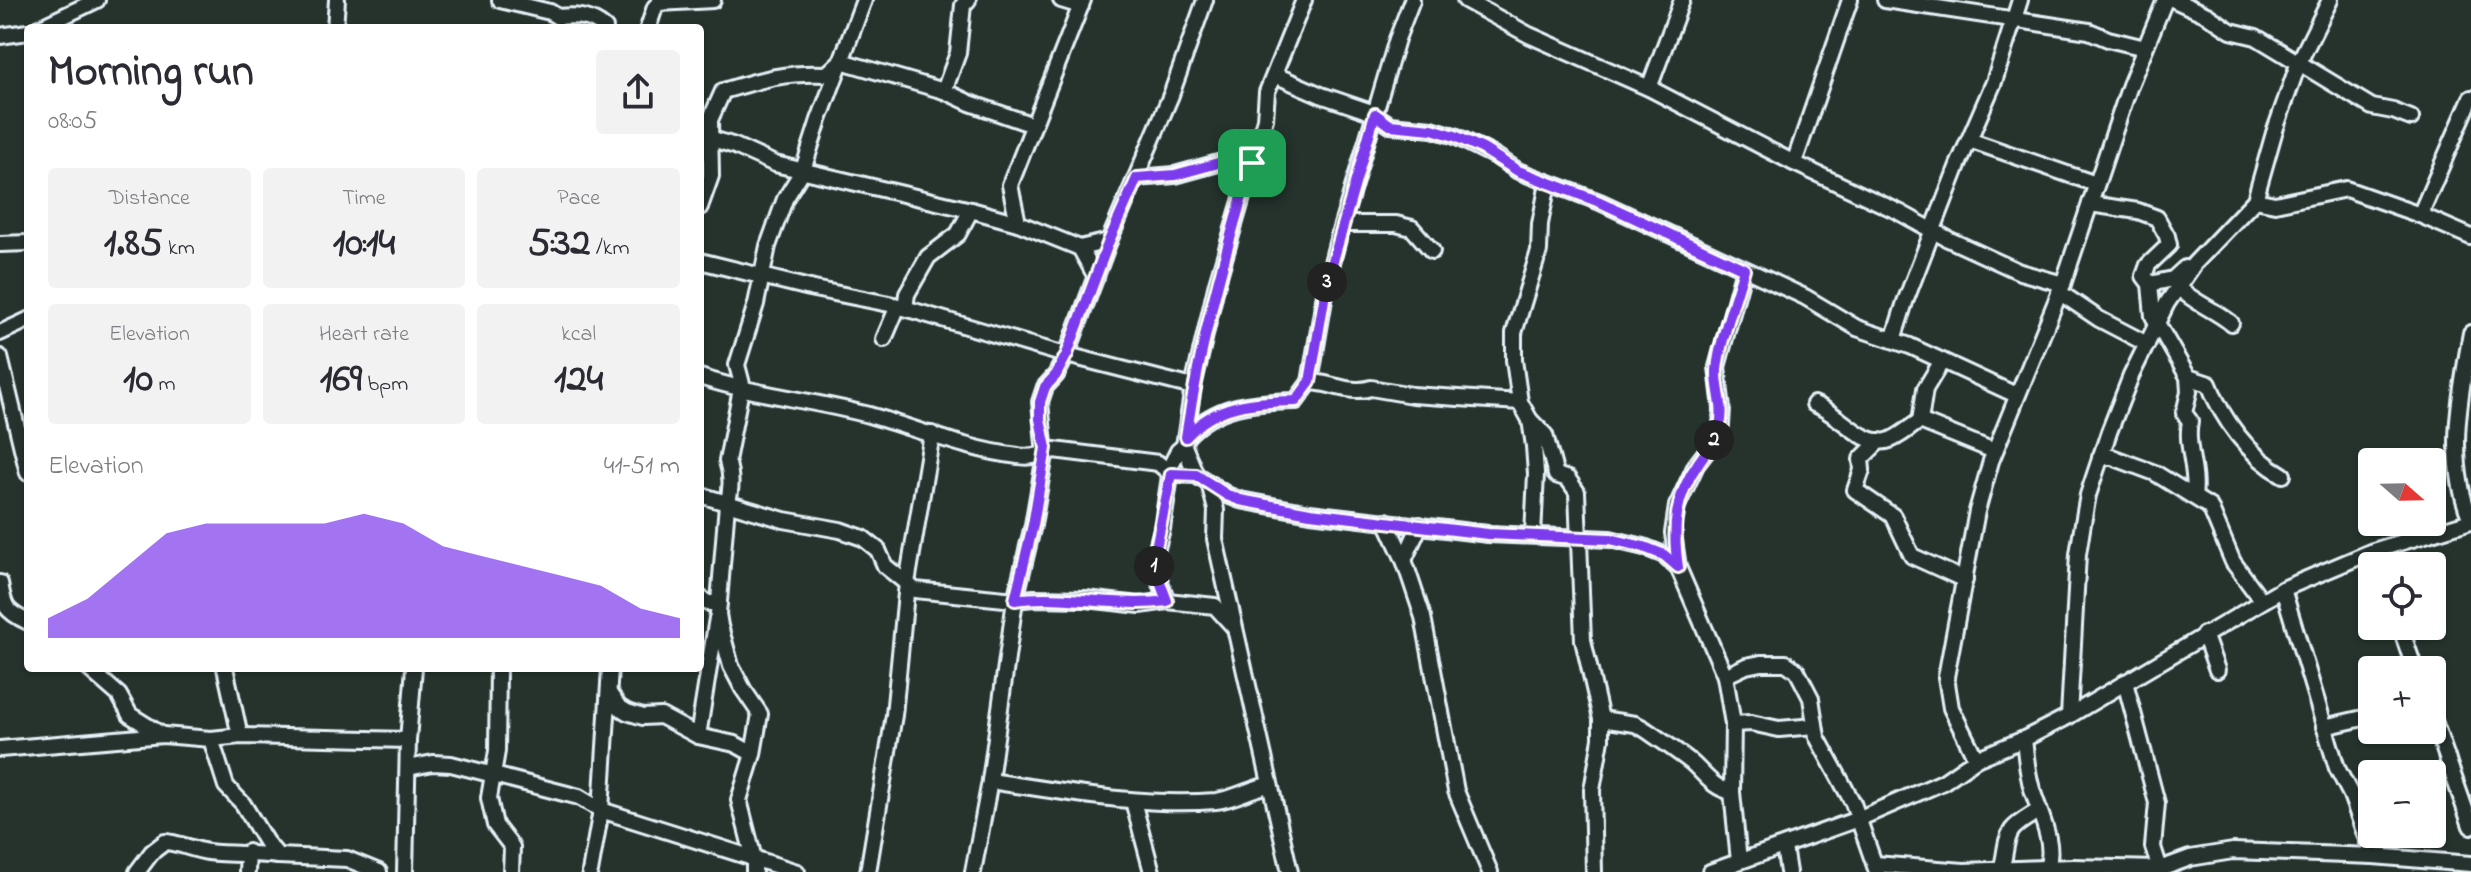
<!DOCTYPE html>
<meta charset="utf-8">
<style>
body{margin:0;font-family:"Indie Flower",sans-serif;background:#f2f2f3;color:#2b2b33;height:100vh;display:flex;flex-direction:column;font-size:30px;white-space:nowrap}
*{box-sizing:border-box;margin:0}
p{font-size:26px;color:#7c7c81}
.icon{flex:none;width:44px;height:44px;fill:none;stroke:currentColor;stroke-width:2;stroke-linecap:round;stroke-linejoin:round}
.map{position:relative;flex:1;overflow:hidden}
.details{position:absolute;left:24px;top:24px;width:680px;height:648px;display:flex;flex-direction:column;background:#fff;border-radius:8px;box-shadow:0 2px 6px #0004}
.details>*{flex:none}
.needle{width:52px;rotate:110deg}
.tools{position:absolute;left:2358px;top:448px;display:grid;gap:16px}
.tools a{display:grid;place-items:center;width:88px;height:88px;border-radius:8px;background:#fff;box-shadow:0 2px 6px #0004;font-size:40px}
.pin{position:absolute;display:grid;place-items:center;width:68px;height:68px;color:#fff;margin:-34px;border-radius:16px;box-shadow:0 4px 12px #0006}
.km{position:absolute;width:40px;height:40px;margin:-20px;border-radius:50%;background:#222;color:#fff;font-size:22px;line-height:40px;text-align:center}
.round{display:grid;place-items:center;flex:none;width:84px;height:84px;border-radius:8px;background:#f2f2f3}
.headline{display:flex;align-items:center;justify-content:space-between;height:136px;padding:0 24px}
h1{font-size:44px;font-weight:700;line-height:60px}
.figures{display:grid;grid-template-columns:repeat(3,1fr);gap:12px;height:136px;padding:8px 24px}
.figures div{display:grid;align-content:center;border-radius:8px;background:#f2f2f3;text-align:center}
.figures b{font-size:40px;font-weight:700}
.figures small{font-size:22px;font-weight:400}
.figures p{font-size:22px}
.chart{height:224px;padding:16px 24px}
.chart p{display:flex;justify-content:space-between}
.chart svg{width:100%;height:144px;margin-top:8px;fill:#7c3aed;opacity:.7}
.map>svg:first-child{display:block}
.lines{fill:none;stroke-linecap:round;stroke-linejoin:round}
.minor-casing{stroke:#e8f1f8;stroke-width:20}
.minor{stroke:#26332d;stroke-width:14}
.route-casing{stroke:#fff;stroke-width:16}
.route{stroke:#7c3aed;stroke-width:10}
</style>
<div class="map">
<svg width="2471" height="872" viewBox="0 0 2471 872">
<rect width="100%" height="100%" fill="#26332d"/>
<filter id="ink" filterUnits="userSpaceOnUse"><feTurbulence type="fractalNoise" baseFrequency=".0125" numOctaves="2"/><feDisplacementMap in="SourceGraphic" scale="16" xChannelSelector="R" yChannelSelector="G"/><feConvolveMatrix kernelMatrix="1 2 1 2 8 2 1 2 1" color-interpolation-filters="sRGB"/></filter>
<g filter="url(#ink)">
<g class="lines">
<defs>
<g id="minor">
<path d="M500 0 550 12 558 17C576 15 591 16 605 28"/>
<path d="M1061 0 1081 6"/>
<path d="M1304 0 1267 92 1265 119 1217 283 1193 387 1184 446 1196 475 1227 495 1240 500 1310 513 1488 534 1610 539 1644 547 1664 555 1678 567"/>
<path d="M1412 0 1397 39 1339 235 1327 282 1310 382C1329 382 1352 395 1371 388L1412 395 1520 402"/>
<path d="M1465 0 1529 35 1649 88 1794 163 1899 212 1948 239 2020 272 2063 284"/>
<path d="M1885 0 2089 31 2108 39 2145 48"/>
<path d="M2174 0 2207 15 2231 31 2256 37 2372 107 2393 111 2411 118"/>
<path d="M39 28 97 0"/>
<path d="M335 28 337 0"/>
<path d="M648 28 655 7 659 3 713 0"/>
<path d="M0 36 28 32"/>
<path d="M1275 75 1321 95 1371 112 1390 125 1432 129 1455 136 1497 157 1518 171 1600 202 1805 297 1857 328 1910 346 2016 395"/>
<path d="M1649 88 1682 0"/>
<path d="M944 91 958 53 963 5 968 0"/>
<path d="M2471 98 2420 215 2471 237"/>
<path d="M700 135 735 146 775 164 971 210 1018 223 1080 248 1109 241"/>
<path d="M1969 140 2096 184"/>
<path d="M1794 163 1850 0"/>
<path d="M1137 178 1175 175 1229 160 1252 163"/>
<path d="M2255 200 2275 204 2346 189 2420 215"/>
<path d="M2090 204 2138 211 2157 218 2167 236 2169 245 2148 265 2144 276 2150 284 2153 316 2188 377 2189 392 2184 413 2190 421C2185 446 2198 470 2194 496"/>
<path d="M700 207 711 176 710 120 723 91C763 79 785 72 827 74L841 61 944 91 970 103 1033 125"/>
<path d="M1018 223 1010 185 1083 0"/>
<path d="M1343 224H1396L1412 228 1432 251"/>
<path d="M0 244 28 243"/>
<path d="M1080 248 1096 277"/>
<path d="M700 261 814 289 894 305 1055 352 1193 387"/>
<path d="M2150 284 2173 279 2185 268"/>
<path d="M2178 287C2194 303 2214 309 2231 323"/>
<path d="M2059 292 2099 319 2147 344"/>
<path d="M905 308 907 294 928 257 958 234 971 210"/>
<path d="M0 333 28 320"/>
<path d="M2471 333C2460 395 2446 461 2471 520"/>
<path d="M884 339 898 306"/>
<path d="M1893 340 1905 302 1958 165 1994 82 2020 0"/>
<path d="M0 357 28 473"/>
<path d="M1942 361 1925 389 1920 421 1994 451"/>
<path d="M700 377C755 395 813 400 869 415 918 429 967 450 1018 456 1030 458 1043 455 1054 450L1158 463 1171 474 1196 475"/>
<path d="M2188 377 2209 384C2222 419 2249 456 2283 475"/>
<path d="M1814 404C1839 413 1861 446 1887 441 1897 439 1910 427 1920 421"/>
<path d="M1530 420 1545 435 1556 475 1568 479 1577 492 1583 640 1601 719V739L1592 790 1594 872"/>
<path d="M1186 437C1216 404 1254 402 1296 401L1310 382"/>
<path d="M1879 441 1861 459 1862 470 1855 490 1893 516 1912 556 1965 580"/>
<path d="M2100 457H2112L2155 473 2210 507 2233 562 2262 601"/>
<path d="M1209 483 1216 510 1215 539 1290 872"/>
<path d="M700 495 784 520 840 530 863 538 878 550 885 566 915 590 1015 600 1034 598 1086 599 1140 605 1167 601 1215 606 1234 627"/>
<path d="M1386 521 1404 560 1423 617 1456 791 1490 872"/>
<path d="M1533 535 1536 474 1534 446 1530 420 1520 402 1514 360V333L1539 251 1540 224 1548 183"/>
<path d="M1404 560 1420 525"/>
<path d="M0 583C4 607 5 611 28 622"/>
<path d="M2283 589 2337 768 2351 795 2373 856"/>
<path d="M700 598 708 603H719"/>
<path d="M1167 601 1153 563 1162 529 1172 463 1178 451 1184 446"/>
<path d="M2400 626 2415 670"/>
<path d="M2204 634 2217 670"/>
<path d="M88 668 119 695 130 715 162 735"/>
<path d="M225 668 240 736"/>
<path d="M498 668 497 751 489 798 495 825 512 847 511 872"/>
<path d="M1725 676 1746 666 1761 663H1786L1797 671 1811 698 1817 737 1853 803 1877 872"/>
<path d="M2125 682 2157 803 2153 847 2160 869"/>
<path d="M609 693 619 707 627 712 643 717 661 716 698 736 735 744 753 754"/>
<path d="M2432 715 2471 826"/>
<path d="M2069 716 2078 554 2083 523 2088 495 2109 432 2131 376 2167 303 2194 264 2255 200 2274 133 2299 62 2330 0"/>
<path d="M1601 719 1635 724 1643 728C1659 739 1676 750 1691 762 1705 774 1712 788 1732 792"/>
<path d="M1733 724 1751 723 1779 729 1815 726"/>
<path d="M2324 727 2372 716"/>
<path d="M698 736 717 618"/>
<path d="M211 739 226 786 243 804 266 842 278 856 347 859 379 872"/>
<path d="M2024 739C2026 756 2027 773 2032 789 2039 813 2056 843 2047 868"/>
<path d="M0 749 163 735 211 739 240 736 408 740"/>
<path d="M1976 759 1951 708 1946 677 1977 511 1991 461 2063 284 2130 85 2165 0"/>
<path d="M408 768 433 763 451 764 579 797 601 810 797 872"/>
<path d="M990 781C1065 792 1140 807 1216 801 1235 799 1251 788 1269 785"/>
<path d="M1133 801 1152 872"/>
<path d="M1784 847 1788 872"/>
<path d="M1739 861 1732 792 1733 724 1725 676 1678 567 1673 533 1677 506 1696 465 1713 443 1721 425 1722 409 1717 367 1744 269"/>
<path d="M1875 864 1964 871 2073 867 2160 869 2190 858 2233 851 2373 856 2471 864"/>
<path d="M2001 869C2006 857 2004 841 2012 830 2018 822 2031 816 2039 810"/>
<path d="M137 872 152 852 165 842C176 842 194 850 208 852 231 855 255 853 278 856"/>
<path d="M247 872 248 852"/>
<path d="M405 872 408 740 414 668"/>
<path d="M590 872 601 810 610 668"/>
<path d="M754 872V859L739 800 753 754 760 714 743 689 731 666 720 626 718 614 727 504C732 489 732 476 727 461L742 384 737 365 756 304 768 246 785 199 803 170 819 120 864 0"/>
<path d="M868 872 894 715 907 583 932 434"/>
<path d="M973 872 990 781 1015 600 1033 525 1045 455 1040 402 1045 387 1056 375 1067 354 1109 241 1171 95 1205 0"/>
<path d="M1710 872 1858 819 1943 782 1976 759 2024 739 2069 716 2283 589 2373 551 2471 521"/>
</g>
</defs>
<use href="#minor" class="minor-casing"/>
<use href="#minor" class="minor"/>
</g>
</g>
<g class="lines" filter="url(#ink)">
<defs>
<path id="route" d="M1375 114 1390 125 1432 129 1455 136 1483 149 1518 171 1600 202 1744 269C1736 297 1719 343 1717 370 1716 389 1725 407 1720 425 1717 439 1707 450 1699 462 1675 496 1672 527 1678 567L1664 555 1644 547 1610 539 1488 534 1310 513 1240 500 1227 495 1196 475 1171 474 1153 563 1167 601C1117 608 1066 593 1015 600L1033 525 1046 448 1040 419V402L1045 387 1056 375 1067 354 1109 241 1137 178 1175 175 1229 160 1252 163C1225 253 1200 343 1186 437 1216 403 1254 402 1296 401L1310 382 1327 282Z"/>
</defs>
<use href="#route" class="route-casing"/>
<use href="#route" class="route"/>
</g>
</svg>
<div class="tools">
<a><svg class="needle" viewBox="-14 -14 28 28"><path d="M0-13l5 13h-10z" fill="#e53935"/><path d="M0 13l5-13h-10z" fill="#7c7c81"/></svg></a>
<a><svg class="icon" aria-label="locate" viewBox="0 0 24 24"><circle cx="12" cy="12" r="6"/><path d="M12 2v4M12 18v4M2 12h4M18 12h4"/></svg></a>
<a>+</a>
<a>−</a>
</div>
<div class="pin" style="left:1252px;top:163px;background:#1e9e55"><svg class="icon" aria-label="arrive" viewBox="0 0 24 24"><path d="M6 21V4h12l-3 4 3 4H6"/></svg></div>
<b class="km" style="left:1154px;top:566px">1</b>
<b class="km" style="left:1714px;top:440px">2</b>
<b class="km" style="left:1327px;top:282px">3</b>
<section class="details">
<div class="headline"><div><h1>Morning run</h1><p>08:05</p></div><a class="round"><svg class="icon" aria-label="share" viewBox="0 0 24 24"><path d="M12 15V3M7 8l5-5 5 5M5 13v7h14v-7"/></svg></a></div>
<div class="figures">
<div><p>Distance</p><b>1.85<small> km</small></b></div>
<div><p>Time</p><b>10:14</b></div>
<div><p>Pace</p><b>5:32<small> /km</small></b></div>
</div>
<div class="figures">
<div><p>Elevation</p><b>10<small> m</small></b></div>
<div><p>Heart rate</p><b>169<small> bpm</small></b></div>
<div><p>kcal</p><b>124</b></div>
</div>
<div class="chart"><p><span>Elevation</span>41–51 m</p>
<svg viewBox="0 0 160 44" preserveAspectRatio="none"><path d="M0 44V38L10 32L20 22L30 12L40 9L50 9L60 9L70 9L80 6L90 9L100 16L110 19L120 22L130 25L140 28L150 35L160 38V44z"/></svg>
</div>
</section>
</div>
